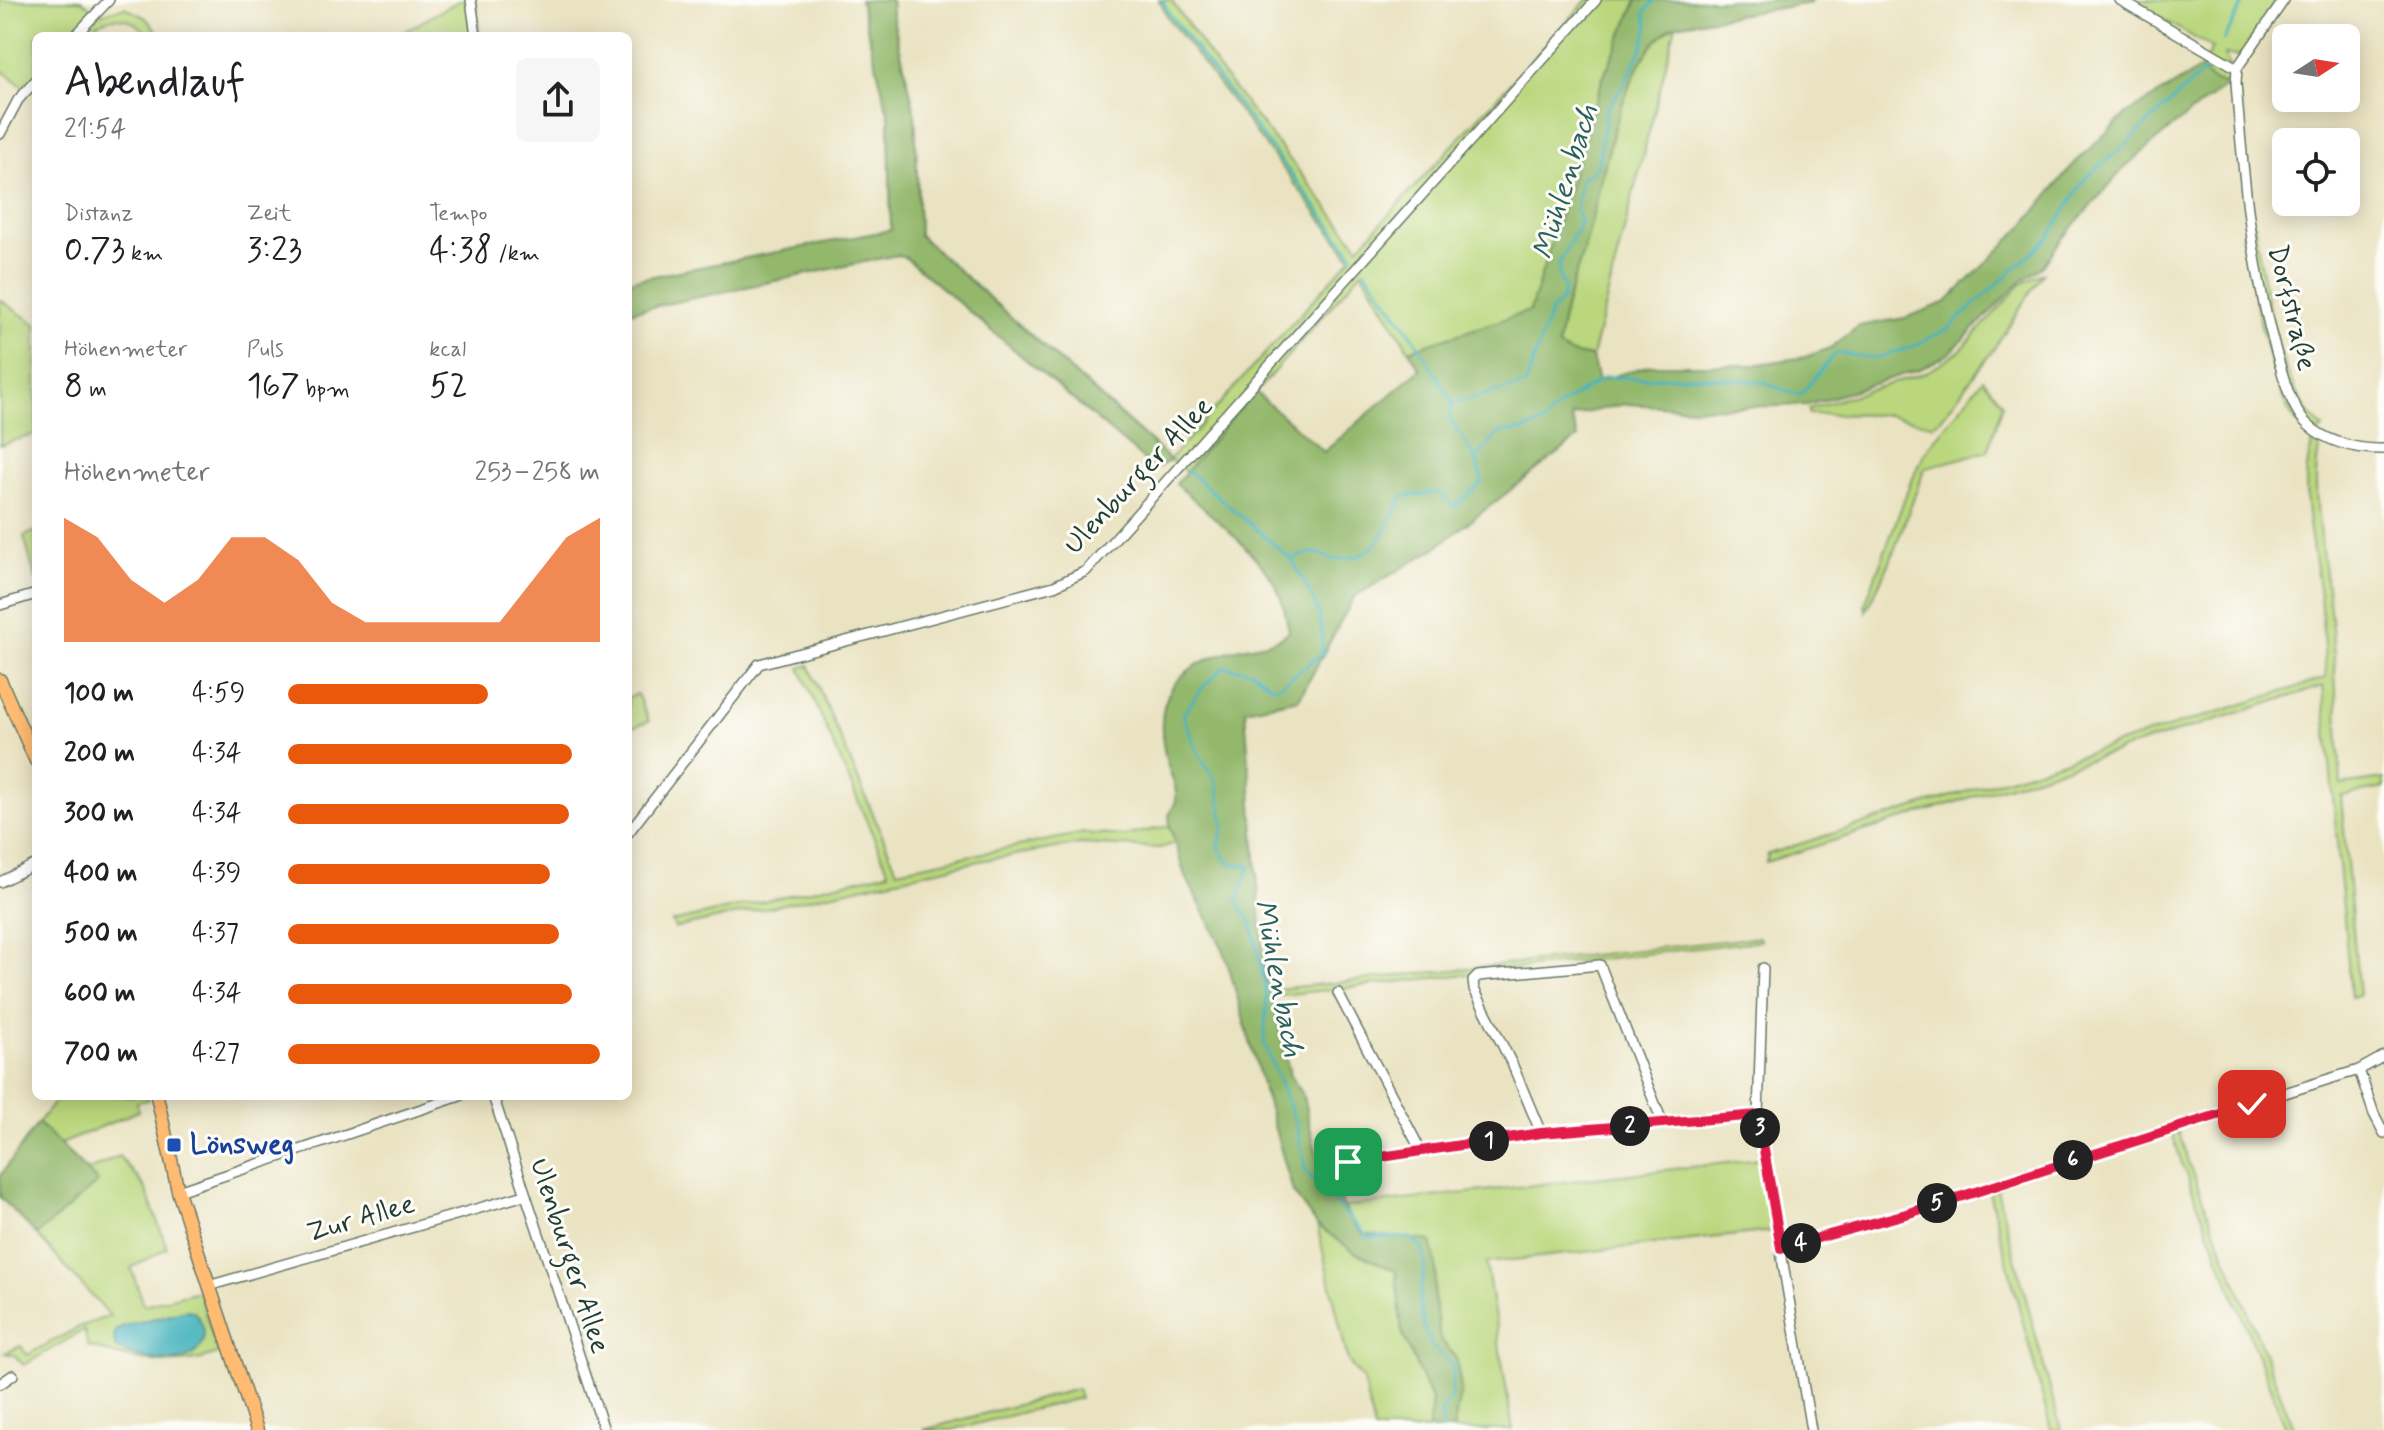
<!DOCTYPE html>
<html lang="de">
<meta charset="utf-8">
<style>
body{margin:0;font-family:Mynerve,sans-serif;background:#f6f6f6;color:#202124;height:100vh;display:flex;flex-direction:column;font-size:30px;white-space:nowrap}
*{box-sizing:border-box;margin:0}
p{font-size:26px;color:#757577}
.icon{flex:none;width:44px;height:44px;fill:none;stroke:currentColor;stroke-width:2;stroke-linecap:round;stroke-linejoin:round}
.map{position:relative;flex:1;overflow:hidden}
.details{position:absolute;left:32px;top:32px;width:600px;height:1068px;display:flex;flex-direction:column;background:#fff;border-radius:12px;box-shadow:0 4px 20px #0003}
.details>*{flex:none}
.needle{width:52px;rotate:78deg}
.tools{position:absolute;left:2272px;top:24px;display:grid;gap:16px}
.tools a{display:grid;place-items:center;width:88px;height:88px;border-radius:12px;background:#fff;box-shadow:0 4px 20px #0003;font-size:40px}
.pin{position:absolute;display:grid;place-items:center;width:68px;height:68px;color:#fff;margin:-34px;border-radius:16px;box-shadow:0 4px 12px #0006}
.km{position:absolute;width:40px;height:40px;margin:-20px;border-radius:50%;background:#222;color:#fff;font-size:22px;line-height:40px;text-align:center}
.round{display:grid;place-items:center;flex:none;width:84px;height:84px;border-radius:12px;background:#f6f6f6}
.summary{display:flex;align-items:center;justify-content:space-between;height:136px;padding:0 32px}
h1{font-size:44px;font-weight:600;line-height:60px}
.stats{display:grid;grid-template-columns:repeat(3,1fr);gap:12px;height:136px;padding:8px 32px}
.stats div{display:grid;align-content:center}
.stats b{font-size:34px;font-weight:600}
.stats small{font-size:22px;font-weight:400}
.stats p{font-size:22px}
.chart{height:224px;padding:16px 32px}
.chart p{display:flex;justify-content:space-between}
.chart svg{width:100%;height:144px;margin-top:8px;fill:#ea580c;opacity:.7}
ul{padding:0 32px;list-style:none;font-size:26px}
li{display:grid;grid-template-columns:128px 96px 1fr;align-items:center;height:60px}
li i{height:20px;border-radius:10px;background:#ea580c}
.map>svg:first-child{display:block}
.green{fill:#bad77d;stroke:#6c8a58;stroke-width:2}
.forest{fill:#93b86c;stroke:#597a50;stroke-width:2}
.water{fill:#44b4bd;stroke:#327878;stroke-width:2}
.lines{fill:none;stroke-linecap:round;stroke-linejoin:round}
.stream{stroke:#44b4bd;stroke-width:3}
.minor-casing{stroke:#676;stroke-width:12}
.major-casing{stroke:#676;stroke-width:15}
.minor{stroke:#fff;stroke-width:9}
.major{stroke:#ffbb71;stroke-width:12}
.route-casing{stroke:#fff;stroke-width:16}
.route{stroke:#e11d48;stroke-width:10}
.transit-dot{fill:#1a4fb4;stroke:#fdfcf7;stroke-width:3}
.labels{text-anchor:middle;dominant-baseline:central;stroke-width:6;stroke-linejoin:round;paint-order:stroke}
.street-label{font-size:28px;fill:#1f3d34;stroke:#fdfcf7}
.transit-label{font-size:28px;font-weight:bold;fill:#164399;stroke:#fdfcf7;text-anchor:start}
.water-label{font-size:30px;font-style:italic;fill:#2a615d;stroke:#fdfcf7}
</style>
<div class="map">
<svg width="2384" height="1430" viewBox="0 0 2384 1430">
<rect width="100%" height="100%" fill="#fdfcf7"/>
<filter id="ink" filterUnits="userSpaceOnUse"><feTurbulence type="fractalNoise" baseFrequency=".0125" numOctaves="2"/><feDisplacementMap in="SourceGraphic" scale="16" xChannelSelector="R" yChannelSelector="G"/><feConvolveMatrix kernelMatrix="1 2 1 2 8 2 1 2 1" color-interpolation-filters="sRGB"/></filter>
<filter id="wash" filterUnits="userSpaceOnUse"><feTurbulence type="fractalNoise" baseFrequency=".006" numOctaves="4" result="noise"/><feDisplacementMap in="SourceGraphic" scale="32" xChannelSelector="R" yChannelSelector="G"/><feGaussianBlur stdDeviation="1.8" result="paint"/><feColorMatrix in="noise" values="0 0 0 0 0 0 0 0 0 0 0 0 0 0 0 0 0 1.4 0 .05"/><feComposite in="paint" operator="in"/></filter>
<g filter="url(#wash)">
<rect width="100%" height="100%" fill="#eae3c2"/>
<g class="green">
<path d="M0 0H81L99 14 125 7 146 18 161 36H149C129 12 103 13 83 36H36V85L30 92 0 69Z"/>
<path d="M460 0H475L480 36H397Z"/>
<path d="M860 0H891L892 15 915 113 919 235 1170 459 1351 258 1168 18 1159 0H1171L1223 75 1359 247 1587 0H1637L1603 78 1530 311 1409 350 1362 271 1186 472 1170 460 1155 469 906 258 897 255 628 312V281L891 230 889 116Z"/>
<path d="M2130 0H2278L2244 52 2237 56 2225 55 2230 69 2227 85 2212 80 2200 69 2212 48Z"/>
<path d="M1676 25 1592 357 1569 353 1558 347C1562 308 1578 272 1588 235 1603 180 1621 53 1676 25Z"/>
<path d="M2254 222C2262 278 2278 391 2323 428L2316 436 2322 441C2306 479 2327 574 2331 618 2336 674 2338 730 2341 785L2384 779V788L2341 796 2359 995 2351 997 2323 686 1766 862 1768 854 2326 678C2324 651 2323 624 2320 597 2315 549 2294 479 2316 436 2311 433 2304 430 2300 426 2271 399 2251 277 2242 235Z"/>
<path d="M2044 272 1991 353 1940 420 1933 425 1890 415 1809 414V409L1925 373 1960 351 2020 285Z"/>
<path d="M0 300 36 324V434L0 445Z"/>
<path d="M1983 379 2003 403 1988 451 1925 468 1889 564 1866 611 1865 604 1909 487 1924 454Z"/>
<path d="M36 531V581L24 536Z"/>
<path d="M809 665 897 870 1084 833 1124 836 1170 826 1175 843 1160 848 1080 844 979 861 675 928 672 922 889 872 800 668Z"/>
<path d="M637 694 649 721 628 729V697Z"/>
<path d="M1759 937 1760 941 1273 996 1272 992 1277 989Z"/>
<path d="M59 1096H79L81 1099 88 1096H148L149 1100 137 1102 138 1111 59 1145 38 1123Z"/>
<path d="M2179 1132 2188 1162 2295 1430H2287L2182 1164 2172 1133Z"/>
<path d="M119 1156 145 1187 167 1248 131 1268 144 1305 198 1291 218 1354C175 1370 130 1361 88 1346L84 1330 24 1365 14 1355 5 1353 21 1346 27 1355 81 1326 110 1316 37 1235 98 1182 87 1171Z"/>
<path d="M1760 1159 1772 1231 1486 1263 1513 1430H1453L1461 1389 1456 1357 1440 1340 1434 1296 1436 1266 1363 1234 1352 1222 1343 1207Z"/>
<path d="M1996 1186 2061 1430H2051L1988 1188Z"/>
<path d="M1317 1225 1356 1253 1396 1271 1402 1332 1432 1402 1428 1430H1374L1363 1380 1348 1361Z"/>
<path d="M1077 1389 1080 1398 951 1430H923Z"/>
</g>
<g class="forest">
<path d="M860 0H891L892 15 915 113 919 235 1170 460 1155 469 906 258 897 255 628 312V281L891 230 889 116Z"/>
<path d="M1637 0H1811L1810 3 1676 25C1621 53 1603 180 1588 235 1578 272 1561 308 1558 347L1570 353 1592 357 1598 381 1650 365H1752L1805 357 1830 348 1859 326 1905 318 1947 302 2026 223 2071 167 2125 115 2200 69 2212 80 2227 85 2177 123 2124 168 2060 241 2043 266 2019 283 1949 354 1920 369 1808 405 1693 408 1625 404 1571 416 1578 438 1434 549 1354 597 1299 699 1245 710 1265 979 1271 987 1290 1075 1302 1093 1317 1155 1352 1222 1363 1234 1431 1241 1436 1266 1434 1296 1440 1339 1456 1357 1461 1389 1453 1430H1428L1432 1402 1402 1332 1396 1271 1356 1253 1317 1225 1293 1192 1224 951 1184 873 1170 826 1169 816 1176 801V793C1175 782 1170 773 1167 763 1150 697 1174 666 1237 649 1256 644 1275 645 1289 631 1286 616 1284 602 1277 588 1262 556 1204 509 1176 484L1254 391 1324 452 1420 369 1409 350 1530 311 1603 78Z"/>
<path d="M38 1123 98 1182 37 1235 0 1197V1176Z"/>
</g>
<path class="water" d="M186 1310 193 1311C215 1333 202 1360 171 1361 152 1361 132 1356 116 1348L114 1342 115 1331 123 1326Z"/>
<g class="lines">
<g class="stream">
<path d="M1162 0 1170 15 1353 255"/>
<path d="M2224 40 2245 0"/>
<path d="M1365 270 1414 338 1453 403"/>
<path d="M1476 459 1500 432 1523 431 1543 423 1560 405 1605 377 1641 378 1691 376 1761 382 1800 395 1836 353 1877 358 1914 346 1949 328 2049 237 2086 177 2123 147 2212 64"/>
<path d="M1188 471 1291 559"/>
<path d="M1443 1430 1441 1411 1451 1398 1454 1367 1431 1345 1424 1327 1419 1300 1425 1263 1422 1247 1411 1238 1368 1237 1306 1172 1297 1126 1264 1042 1267 997 1252 924 1237 900 1250 866 1228 863 1219 846 1224 825 1217 783 1198 753 1183 715 1201 689 1224 667 1252 671 1271 686H1279L1322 654C1324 611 1312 595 1291 559 1298 557 1309 552 1316 553 1322 554 1327 558 1333 559 1377 562 1386 530 1402 497L1438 492 1454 507 1482 482 1476 459 1449 417 1453 403 1525 385 1551 311 1562 300 1564 287 1559 276V264L1580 224 1576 207 1581 179 1597 168 1607 109 1625 82 1642 49 1648 27 1645 12 1655 0"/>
</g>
</g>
</g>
<g filter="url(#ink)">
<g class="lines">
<defs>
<g id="minor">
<path d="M471 0 476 36"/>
<path d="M2120 0 2237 68"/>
<path d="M2284 0 2237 68 2236 83C2243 174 2251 267 2277 355 2283 375 2289 400 2301 417 2319 441 2356 450 2384 449"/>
<path d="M75 36 109 0"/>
<path d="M0 134 18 100 36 80"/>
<path d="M0 605 36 594"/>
<path d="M628 833 759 664 1054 586 1086 571 1596 0"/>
<path d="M0 882 36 864"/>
<path d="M1763 968 1758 1115 1811 1430"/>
<path d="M1338 993 1421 1151"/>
<path d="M2359 1070 2374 1114 2384 1133"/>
<path d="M493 1096 604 1430"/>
<path d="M1541 1133 1513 1066 1474 989 1473 981 1478 976 1600 965 1663 1124"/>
<path d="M1342 1189 1341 1172 1348 1162 1541 1133 1758 1115"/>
<path d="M178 1191 460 1096"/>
<path d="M1781 1248 1906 1214 2329 1079 2359 1070 2384 1056"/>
<path d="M208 1286 525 1195"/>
<path d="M0 1384 13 1375"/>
</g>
<g id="major">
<path d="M0 680 36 761"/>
<path d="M157 1096 178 1191 257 1430"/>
</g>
</defs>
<use href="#minor" class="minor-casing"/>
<use href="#major" class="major-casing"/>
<use href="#minor" class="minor"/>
<use href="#major" class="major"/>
</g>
</g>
<g class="lines" filter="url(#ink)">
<defs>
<path id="route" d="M1348 1162 1541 1133 1758 1115 1781 1248 1906 1214 2252 1104"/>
</defs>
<use href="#route" class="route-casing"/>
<use href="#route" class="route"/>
</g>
<rect class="transit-dot" x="166" y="1137" width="16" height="16" rx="4"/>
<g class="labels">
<g class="street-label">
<text transform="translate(2291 308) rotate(76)">Dorfstraße</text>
<text transform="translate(1139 476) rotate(-47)">Ulenburger Allee</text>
<text transform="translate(361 1219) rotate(-16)">Zur Allee</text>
<text transform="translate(569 1256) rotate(72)">Ulenburger Allee</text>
</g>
<g class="transit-label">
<text x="190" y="1145">Lönsweg</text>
</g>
<g class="water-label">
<text transform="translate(1566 182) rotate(-73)">Mühlenbach</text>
<text transform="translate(1278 978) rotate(79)">Mühlenbach</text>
</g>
</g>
</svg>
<div class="tools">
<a><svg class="needle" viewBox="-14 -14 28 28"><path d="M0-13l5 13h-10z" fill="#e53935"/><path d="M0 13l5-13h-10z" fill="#757577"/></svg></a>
<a><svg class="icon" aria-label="locate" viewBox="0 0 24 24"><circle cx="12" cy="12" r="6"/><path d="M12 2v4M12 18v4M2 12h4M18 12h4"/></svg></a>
</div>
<div class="pin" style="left:1348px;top:1162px;background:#1e9e55"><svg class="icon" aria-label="arrive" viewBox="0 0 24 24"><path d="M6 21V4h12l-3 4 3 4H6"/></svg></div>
<div class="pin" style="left:2252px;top:1104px;background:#d93025"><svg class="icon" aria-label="check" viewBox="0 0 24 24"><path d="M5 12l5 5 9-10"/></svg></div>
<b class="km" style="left:1489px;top:1141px">1</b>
<b class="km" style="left:1630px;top:1126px">2</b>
<b class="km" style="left:1760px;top:1128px">3</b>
<b class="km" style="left:1801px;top:1243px">4</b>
<b class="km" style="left:1937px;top:1203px">5</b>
<b class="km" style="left:2073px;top:1160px">6</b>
<section class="details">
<div class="summary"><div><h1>Abendlauf</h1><p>21:54</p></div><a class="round"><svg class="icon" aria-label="share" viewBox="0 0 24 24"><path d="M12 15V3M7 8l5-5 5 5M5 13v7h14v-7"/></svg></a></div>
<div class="stats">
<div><p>Distanz</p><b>0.73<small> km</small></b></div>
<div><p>Zeit</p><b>3:23</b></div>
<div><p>Tempo</p><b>4:38<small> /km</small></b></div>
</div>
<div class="stats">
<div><p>Höhenmeter</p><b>8<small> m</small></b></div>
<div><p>Puls</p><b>167<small> bpm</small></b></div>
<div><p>kcal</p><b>52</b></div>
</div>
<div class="chart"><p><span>Höhenmeter</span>253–258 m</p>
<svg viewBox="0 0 160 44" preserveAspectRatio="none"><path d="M0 44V6L10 12L20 25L30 32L40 25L50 12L60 12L70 19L80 32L90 38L100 38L110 38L120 38L130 38L140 25L150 12L160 6V44z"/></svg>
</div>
<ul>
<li><b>100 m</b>4:59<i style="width:64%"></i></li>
<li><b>200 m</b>4:34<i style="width:91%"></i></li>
<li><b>300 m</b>4:34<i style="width:90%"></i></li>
<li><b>400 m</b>4:39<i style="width:84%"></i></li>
<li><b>500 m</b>4:37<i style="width:87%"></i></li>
<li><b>600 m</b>4:34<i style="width:91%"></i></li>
<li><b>700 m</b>4:27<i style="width:100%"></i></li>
</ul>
</section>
</div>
